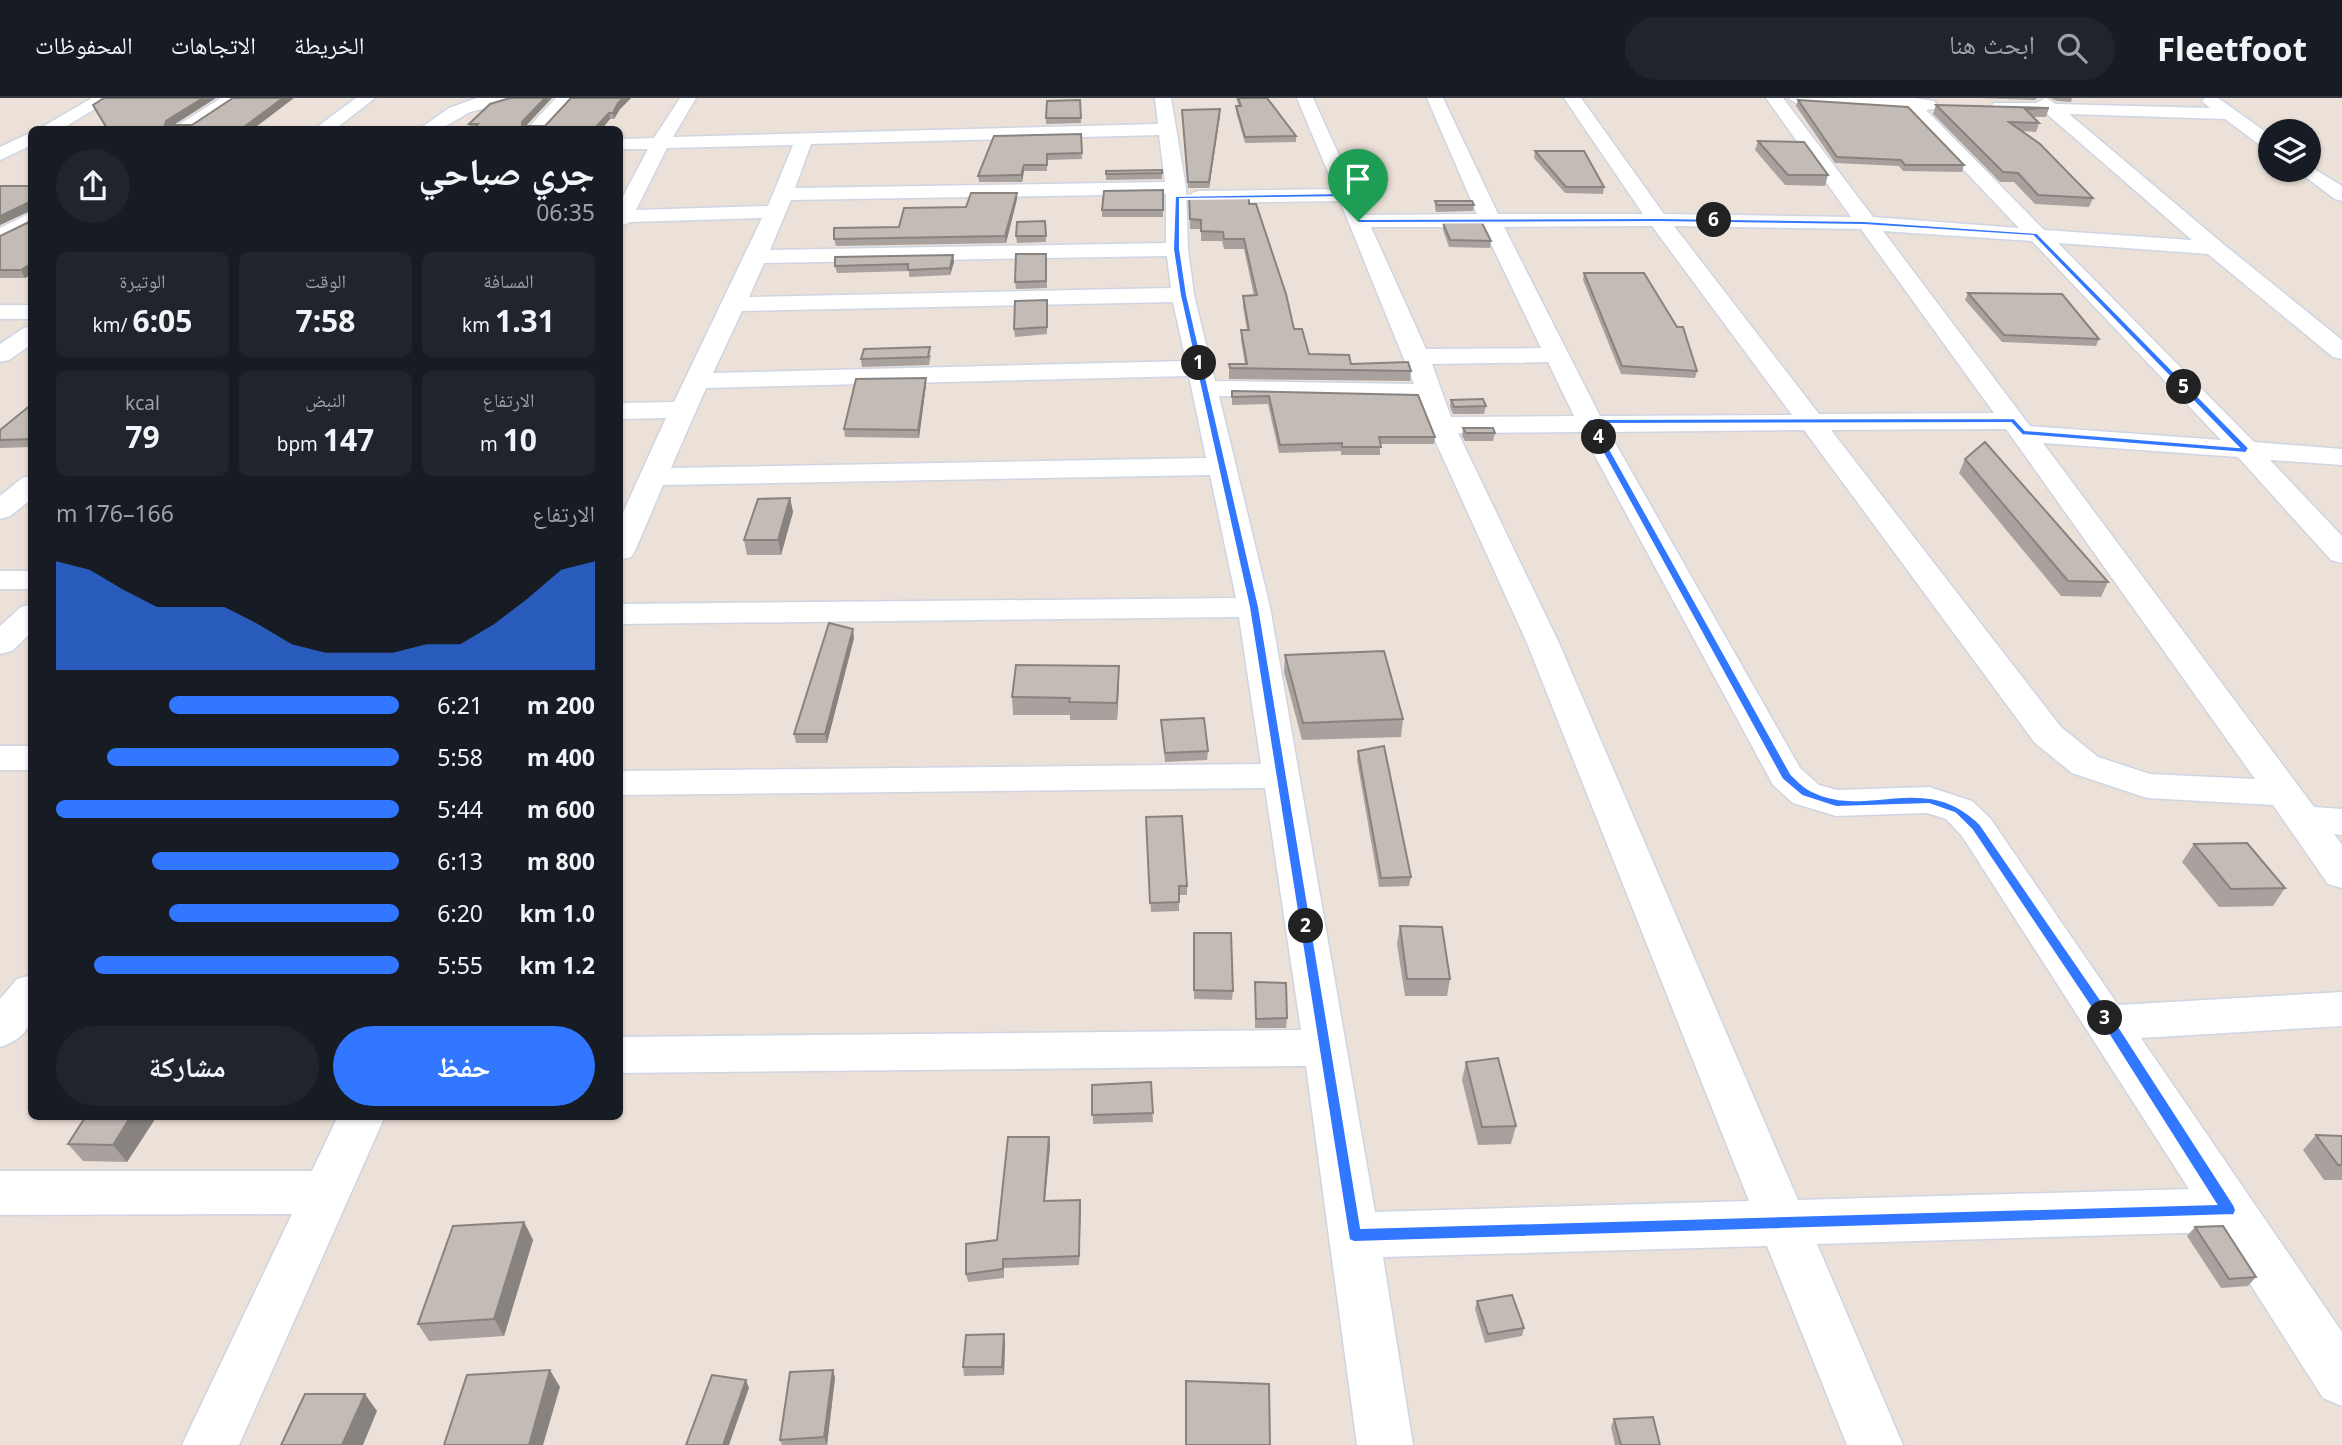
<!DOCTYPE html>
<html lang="ar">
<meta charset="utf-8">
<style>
body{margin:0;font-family:"Noto Sans","Noto Naskh Arabic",sans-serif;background:#20242c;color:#f1f3f6;direction:rtl;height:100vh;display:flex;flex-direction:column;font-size:26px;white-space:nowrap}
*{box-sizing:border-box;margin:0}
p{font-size:23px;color:#9ea1a6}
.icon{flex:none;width:38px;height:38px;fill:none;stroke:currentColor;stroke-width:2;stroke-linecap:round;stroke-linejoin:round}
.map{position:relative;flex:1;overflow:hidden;direction:ltr}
.side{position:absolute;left:28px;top:28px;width:595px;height:994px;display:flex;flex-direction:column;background:#171b24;border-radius:10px;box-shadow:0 2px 5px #0004;direction:rtl}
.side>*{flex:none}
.controls{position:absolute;left:2258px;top:21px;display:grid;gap:14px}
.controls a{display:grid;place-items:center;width:63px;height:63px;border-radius:50%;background:#171b24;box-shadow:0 2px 5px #0004;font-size:35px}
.pin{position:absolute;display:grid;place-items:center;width:60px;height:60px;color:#fff;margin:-72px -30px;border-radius:50% 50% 50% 0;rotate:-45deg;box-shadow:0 0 7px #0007}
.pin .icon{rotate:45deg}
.km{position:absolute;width:35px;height:35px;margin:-18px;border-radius:50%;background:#222;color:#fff;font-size:19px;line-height:35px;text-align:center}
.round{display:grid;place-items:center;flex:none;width:74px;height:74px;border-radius:37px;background:#20242c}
.head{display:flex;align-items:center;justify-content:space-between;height:119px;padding:0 28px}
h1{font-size:38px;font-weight:700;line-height:52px}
.stats{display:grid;grid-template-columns:repeat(3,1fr);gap:10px;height:119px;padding:7px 28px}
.stats div{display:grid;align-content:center;border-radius:10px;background:#20242c;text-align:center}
.stats b{font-size:30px;font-weight:700}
.stats small{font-size:19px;font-weight:400}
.stats p{font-size:19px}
.chart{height:196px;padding:14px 28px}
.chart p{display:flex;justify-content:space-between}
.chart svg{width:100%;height:126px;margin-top:7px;fill:#3277ff;opacity:.7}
.button{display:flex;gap:14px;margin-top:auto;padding:14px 28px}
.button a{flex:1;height:80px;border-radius:42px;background:#3277ff;color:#fff;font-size:28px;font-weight:700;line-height:80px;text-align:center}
.button a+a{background:#20242c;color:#f1f3f6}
ul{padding:0 28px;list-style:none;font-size:23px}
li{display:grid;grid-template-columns:112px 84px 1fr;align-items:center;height:52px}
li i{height:18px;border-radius:9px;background:#3277ff}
header{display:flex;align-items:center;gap:42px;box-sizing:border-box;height:98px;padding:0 35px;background:#171b24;border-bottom:2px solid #363941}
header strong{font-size:33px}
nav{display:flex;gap:38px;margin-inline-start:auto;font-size:24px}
.search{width:490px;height:63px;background:#20242c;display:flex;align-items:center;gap:18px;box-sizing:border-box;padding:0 24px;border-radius:38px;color:#9ea1a6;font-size:26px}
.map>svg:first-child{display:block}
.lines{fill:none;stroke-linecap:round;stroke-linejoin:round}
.street-casing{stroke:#ced5e2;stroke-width:3}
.street{fill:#fff;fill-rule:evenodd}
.wall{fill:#a8a19d}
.shaded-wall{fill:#88837f}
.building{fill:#c3bbb6;stroke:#88837f;stroke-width:2}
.route{fill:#3277ff;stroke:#fff;stroke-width:2;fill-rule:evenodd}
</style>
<header>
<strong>Fleetfoot</strong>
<div class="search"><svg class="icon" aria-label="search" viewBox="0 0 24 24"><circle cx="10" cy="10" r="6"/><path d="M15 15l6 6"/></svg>ابحث هنا</div>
<nav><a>الخريطة</a><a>الاتجاهات</a><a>المحفوظات</a></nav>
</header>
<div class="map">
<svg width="2342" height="1347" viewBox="0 0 2342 1347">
<rect width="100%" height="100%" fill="#ece1d9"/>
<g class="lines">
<defs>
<g id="street">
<path d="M92 0H113L60 32H37Z"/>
<path d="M221 0H241L193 32H170Z"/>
<path d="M356 0H375L334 32H313Z"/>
<path d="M477 0H513L511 4 470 14 439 32H418L449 10Z"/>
<path d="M556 0H574L545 32H526Z"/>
<path d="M680 0H696L673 39 1158 26 1155 0H1171L1186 90 1188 151 1194 197 1215 283 1414 286 1340 103 1199 105 1192 103 1189 99 1192 95 1199 93 1335 91 1297 0H1313L1366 117 1477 116 1427 0H1443L1498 116H1643L1564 0H1581L1664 116 1851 119 1766 0H1783L1873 119 2019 130 1906 11 1796 5 1788 0H1915L1934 3 1937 7 1934 11 1926 12 2044 132 2192 142 2047 16 2000 14 1994 13 1991 9 1994 5H2036L2046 0 2056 6 2210 10 2202 3 2205 0H2218L2270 37V51L2264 50 2225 21 2069 16 2222 145 2342 242V261L2333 259 2208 156 2058 145 2254 344 2342 351V367L2270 362 2342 438V465L2331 462 2238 359 2043 345 2314 709 2342 711V737L2334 736 2342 747V790L2328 786 2273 707 2147 700 2072 675 2035 645 1804 332 1609 334 1800 670 1819 687 1837 692 1929 689 1972 703 1990 720 2118 907 2342 894V928L2141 940 2342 1234V1308L2323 1300 2217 1134 1817 1146 1903 1347H1847L1767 1148 1383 1159 1413 1347H1357L1306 968 620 975V939L1301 932 1265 690 620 697V673L1261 666 1239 519 620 526V506L1236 500 1210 377 663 387 635 453 631 459 620 462V421L666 320 620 321V305L674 304 762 120 630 124 620 129V104L648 51H620V41L654 40ZM1159 37 1165 84 795 90 811 46ZM793 47 768 108 636 112 667 50ZM1166 96V145L770 152 791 102ZM1652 128 1792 317 1600 318 1504 129ZM1674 128 1861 131 1994 315 1819 316ZM1371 129H1483L1541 250 1426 251ZM1883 133 2032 143 2221 342 2030 328ZM1167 158 1171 190 749 199 764 165ZM1173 204 1186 263 713 275 742 213ZM1548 264 1574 318 1451 319 1432 266ZM1189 278 1206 360 671 370 706 290ZM1219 298 1419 302 1428 327 1527 545 1749 1103 1375 1114 1270 509ZM2006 331 2255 681 2150 676 2098 659 2061 629 1831 332ZM1582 334 1773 687 1793 705 1836 718 1927 715 1946 721 1962 738 2189 1091 1798 1102 1559 545 1458 335Z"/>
<path d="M32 34V47L0 62V49Z"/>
<path d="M2308 67 2342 88V103L2335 101 2296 72H2308Z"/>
<path d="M32 114V129L0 145V130Z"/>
<rect x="0" y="207" width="32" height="14"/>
<path d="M32 228V246L9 262 0 264V246L24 230Z"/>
<path d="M32 378V401L10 418 0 421V398L22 380Z"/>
<rect x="0" y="473" width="32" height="18"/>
<path d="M32 506V534L12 553 0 556V528L21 509Z"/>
<rect x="0" y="648" width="32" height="24"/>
<path d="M32 877C32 911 40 936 0 949V901L17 881Z"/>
<path d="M338 1018H385L239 1347H182L292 1116 0 1117V1073H312Z"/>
</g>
</defs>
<use href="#street" class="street-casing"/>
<use href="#street" class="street"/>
</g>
<g class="wall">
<path d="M571 0H631L620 11 614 21H610L601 32H470L469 26 545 28Z"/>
<path d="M1236 0H1267L1296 38V44L1245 45 1236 14V8H1239Z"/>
<path d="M1979 0H2037L2035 2Z"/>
<path d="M2050 0H2072L2071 4 2057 3Z"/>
<path d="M1080 2 1081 25 1046 26V20Z"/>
<path d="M1798 2 1964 67 1962 74 1903 73 1899 68 1835 65 1796 8Z"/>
<path d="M1936 7 2049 10 2046 19H2033L2039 25 2036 34 2022 33 2093 100 2089 109 2035 106 2014 84H2000L1933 16Z"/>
<path d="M1182 12 1220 17 1209 90H1188Z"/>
<path d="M1081 36 1082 61 1047 62V73H1024L1022 84H979L978 78Z"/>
<path d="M1758 43 1828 77 1825 88 1785 87 1755 52Z"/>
<path d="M1535 53 1604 89 1603 96 1565 95 1534 60Z"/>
<path d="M1162 72V81L1106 82V73Z"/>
<path d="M0 88H32V176L25 180H0V138L29 124V113L0 127Z"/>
<path d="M1163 92V119H1102V112Z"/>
<path d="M1189 98 1249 106 1294 231 1309 256 1351 266 1411 273 1410 283 1229 281V266H1245L1241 242V232H1247L1243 208V198H1254L1244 151H1224L1222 143H1201V131H1190Z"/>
<path d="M1017 101 1006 145 836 148 834 141 899 129 966 109Z"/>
<path d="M1435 103 1474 107 1473 113 1436 114 1435 110Z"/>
<path d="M1045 123 1046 144 1017 145 1016 138Z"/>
<path d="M1443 125 1491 143 1490 150 1449 149 1443 132Z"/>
<path d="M1046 156 1047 190 1016 191 1015 184Z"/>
<path d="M953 157 954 164 950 177 909 179V173L837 175 835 168Z"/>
<path d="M1584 175 1697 273 1695 280 1621 276 1583 182Z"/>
<path d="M1968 195 2099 241 2096 248 2002 244 1965 202Z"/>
<path d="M1047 202V236L1015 239 1014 231Z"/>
<path d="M931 257 929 267 862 269 861 261Z"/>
<path d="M926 287 919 340 845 339 844 331Z"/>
<path d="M1232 293 1418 297 1435 339 1434 346H1380V357H1341V353L1279 355 1268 306 1232 307Z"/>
<path d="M1451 302 1486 308 1484 316H1453L1450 309Z"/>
<path d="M32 306V349L0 350V332Z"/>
<path d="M1463 330 1495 335 1493 343H1465L1462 338Z"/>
<path d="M1965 361 2108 484 2101 499 2061 498 1959 375Z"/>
<path d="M790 400 793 414 781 457H747L744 442Z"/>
<path d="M854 540 827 645H796L794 636Z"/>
<path d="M1285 557 1403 621 1401 639 1302 642 1284 574Z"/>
<path d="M1119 568V585L1117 622H1070V617H1013L1012 599Z"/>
<path d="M1161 622 1208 653 1207 662 1165 664Z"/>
<path d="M1358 653 1411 779 1409 788 1379 789 1357 662Z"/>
<path d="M1146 719 1187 788V797H1179V813L1151 814Z"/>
<path d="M2194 746 2285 790 2273 808 2219 809 2182 764Z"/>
<path d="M1400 828 1450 881 1447 898H1405L1397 846Z"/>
<path d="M1194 835 1233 893 1232 902 1194 901Z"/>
<path d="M1255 884 1287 920 1286 930H1255Z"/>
<path d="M1466 964 1516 1028 1511 1046 1478 1047 1462 982Z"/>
<path d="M1151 984 1153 1024 1093 1026 1092 987Z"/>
<path d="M86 1018H157L127 1064 83 1063 68 1046Z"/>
<path d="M2316 1037 2342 1038V1082H2324L2303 1052Z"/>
<path d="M1050 1048 1045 1103 1080 1102 1079 1167 1004 1170V1180L968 1184 966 1176 997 1142Z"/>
<path d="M524 1124 533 1142 504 1238 429 1243 418 1226Z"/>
<path d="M2195 1129 2256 1179 2248 1188 2221 1190 2187 1138Z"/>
<path d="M1477 1203 1524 1230 1522 1238 1485 1245 1475 1211Z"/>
<path d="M1005 1244 1004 1277 964 1278 963 1269Z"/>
<path d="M833 1272 835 1280 827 1347H782L780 1342Z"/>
<path d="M1614 1321 1660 1347H1615L1611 1329Z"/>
</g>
<g class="shaded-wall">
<path d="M203 0H216L169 30 165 27 166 23Z"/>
<path d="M283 0H294L252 32H240Z"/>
<path d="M545 0H552L524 30 522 28V24Z"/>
<path d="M624 0H631L620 11 614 21 613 15 618 5Z"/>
<path d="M1220 11V17L1209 90V84Z"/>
<path d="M609 15 610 21 601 32H593Z"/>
<path d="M1024 67V73L1022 84 1021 77Z"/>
<path d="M1017 95V101L1006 145 1005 138Z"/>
<path d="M29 104 32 112 0 127V118Z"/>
<path d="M953 157 954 164 950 177V170Z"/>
<path d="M32 165V176L25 180 21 172Z"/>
<path d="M926 280V287L919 340 918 332Z"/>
<path d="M790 400 793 414 781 457 778 442Z"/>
<path d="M853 531 854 540 827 645 825 636Z"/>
<path d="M1119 568V585L1117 622V605Z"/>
<path d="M131 1018H157L127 1064 113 1047Z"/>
<path d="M1049 1039 1050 1048 1044 1112V1103Z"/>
<path d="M1080 1102 1081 1110 1079 1167V1158Z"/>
<path d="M524 1124 533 1142 504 1238 494 1221Z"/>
<path d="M1004 1236 1005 1244 1004 1277 1002 1269Z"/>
<path d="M550 1272 560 1289 543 1347H529Z"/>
<path d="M833 1272 835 1280 827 1347 824 1339Z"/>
<path d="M746 1282 749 1290 729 1347H723Z"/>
<path d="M365 1296 377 1313 363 1347H342Z"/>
</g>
<g class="building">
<path d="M104 0H203L166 23 165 27H192L233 0H283L240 32H108L93 7Z"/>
<path d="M510 0H545L522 24V28H545L571 0H624L618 5 613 15H609L593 32H473L478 26H469L490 6Z"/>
<path d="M1238 0H1267L1296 38 1245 39 1236 8H1241Z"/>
<path d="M1080 2 1081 20H1046L1047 3Z"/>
<path d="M1798 2 1908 9 1964 67H1905L1901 62 1837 59Z"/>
<path d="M1936 7 2049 10 2025 11 2039 25 2009 24 2040 46 2093 100 2038 97 2018 75 2003 74Z"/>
<path d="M1220 11 1209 84H1188L1182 12Z"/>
<path d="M1081 36 1082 55 1047 56V67H1024L1021 77 978 78 994 38Z"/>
<path d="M1758 43 1804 44 1828 77H1788Z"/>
<path d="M1535 53H1584L1604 89H1566Z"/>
<path d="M1162 72V75L1106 76V73Z"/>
<path d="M0 88H32V165L21 172H0V138L29 124V104L0 118Z"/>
<path d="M1163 92V112H1102L1104 93Z"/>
<path d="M971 95H1017L1005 138 834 141V130L899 129 904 110 966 109Z"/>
<path d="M1189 98H1249V106H1256L1286 196 1294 231H1302L1309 256 1349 257 1351 266 1408 264 1411 273 1230 270 1229 266H1247L1241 232H1249L1243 198 1257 197 1244 141H1224L1223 134 1201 133V122L1190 121Z"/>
<path d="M1435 103H1472L1474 107H1437Z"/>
<path d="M1045 123 1046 138H1016L1017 124Z"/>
<path d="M1443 125H1482L1491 143 1450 142Z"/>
<path d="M1016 156H1046V183L1015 184Z"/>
<path d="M953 157 950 170 908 172V166L835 168V159Z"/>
<path d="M1584 175H1644L1677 229H1683L1697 273 1622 268Z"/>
<path d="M1968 195 2062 196 2099 241 2004 237Z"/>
<path d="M1047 202V229L1014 231 1015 203Z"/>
<path d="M930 249 928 259 861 261 864 251Z"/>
<path d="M926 280 918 332 844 331 856 281Z"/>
<path d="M1232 293 1418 297 1435 339H1379L1381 349H1342V345L1280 347 1269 298 1232 299Z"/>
<path d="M1483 301 1486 308 1454 309 1451 302Z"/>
<path d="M32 306V341L0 342V332Z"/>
<path d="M1463 330H1493L1495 335H1466Z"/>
<path d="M1985 344 2108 484 2068 483 1965 361Z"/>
<path d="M790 400 778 442H744L758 401Z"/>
<path d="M829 525 853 531 825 636H794Z"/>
<path d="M1384 553 1403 621 1303 625 1285 557Z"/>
<path d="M1016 567 1119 568 1117 605 1069 604 1070 600 1012 599Z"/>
<path d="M1204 620 1208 653 1165 655 1161 622Z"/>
<path d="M1384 648 1411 779 1381 780 1358 653Z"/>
<path d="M1182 718 1187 788H1179V804L1150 805 1146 719Z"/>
<path d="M2247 745 2285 790 2231 791 2194 746Z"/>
<path d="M1400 828 1442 829 1450 881H1407Z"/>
<path d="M1194 835H1231L1233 893 1194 892Z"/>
<path d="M1255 884 1286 885 1287 920 1256 921Z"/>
<path d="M1498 960 1516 1028 1482 1029 1466 964Z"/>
<path d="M1151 984 1153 1015 1092 1017V987Z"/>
<path d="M86 1018H131L113 1047 68 1046Z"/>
<path d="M2316 1037 2342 1038V1067H2338Z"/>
<path d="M1008 1039H1049L1044 1103 1080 1102 1079 1158 1003 1161V1171L966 1176V1146L997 1142Z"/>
<path d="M524 1124 494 1221 418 1226 453 1128Z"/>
<path d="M2223 1128 2256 1179 2229 1181 2195 1129Z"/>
<path d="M1512 1197 1524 1230 1488 1236 1477 1203Z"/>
<path d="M1004 1236 1002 1269H963L966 1237Z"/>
<path d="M550 1272 529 1347H444L467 1277Z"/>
<path d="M833 1272 824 1339 780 1342 790 1274Z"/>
<path d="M712 1277 746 1282 723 1347H686Z"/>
<path d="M1186 1283 1269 1286 1270 1347H1186Z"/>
<path d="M305 1296H365L342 1347H281Z"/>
<path d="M1653 1319 1660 1347H1621L1614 1321Z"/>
</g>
<path class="route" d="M1347 95 1360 121 1658 120 1864 123 2037 135 2249 350 2246 355 2022 337 2011 325 1596 326 1791 676C1797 682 1804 690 1812 693 1869 721 1924 671 1980 726L2114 921 2234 1107 2236 1112 2234 1117 1354 1144 1349 1142 1249 509 1180 197 1173 151 1175 98ZM1345 99 1358 125 1658 124 1864 127 2033 138 2238 349 2025 332 2014 320 1590 321 1586 324 1782 681 1802 698 1836 709 1929 706 1955 715 1972 732 2104 929 2216 1106 1361 1130 1259 509 1187 197 1180 151V101Z"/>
</svg>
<div class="controls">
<a><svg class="icon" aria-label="layers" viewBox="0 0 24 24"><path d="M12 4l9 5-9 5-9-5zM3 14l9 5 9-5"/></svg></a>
</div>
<div class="pin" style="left:1358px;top:123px;background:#1e9e55"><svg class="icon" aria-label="arrive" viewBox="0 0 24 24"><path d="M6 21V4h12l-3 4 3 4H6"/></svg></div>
<b class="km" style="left:1199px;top:265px">1</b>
<b class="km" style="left:1306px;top:828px">2</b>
<b class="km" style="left:2105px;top:920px">3</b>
<b class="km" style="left:1599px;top:339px">4</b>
<b class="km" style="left:2184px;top:289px">5</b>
<b class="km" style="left:1714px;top:122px">6</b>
<section class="side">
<div class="head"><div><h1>جري صباحي</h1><p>06:35</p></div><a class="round"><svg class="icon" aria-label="share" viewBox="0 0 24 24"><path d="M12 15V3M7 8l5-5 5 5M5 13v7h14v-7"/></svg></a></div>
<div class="stats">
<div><p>المسافة</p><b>1.31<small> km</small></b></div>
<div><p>الوقت</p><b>7:58</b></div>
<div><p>الوتيرة</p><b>6:05<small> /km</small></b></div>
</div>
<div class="stats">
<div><p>الارتفاع</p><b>10<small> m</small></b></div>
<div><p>النبض</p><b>147<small> bpm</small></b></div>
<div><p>kcal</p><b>79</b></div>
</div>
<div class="chart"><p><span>الارتفاع</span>166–176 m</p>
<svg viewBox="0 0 160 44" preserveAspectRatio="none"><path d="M0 44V6L10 9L20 16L30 22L40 22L50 22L60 28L70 35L80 38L90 38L100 38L110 35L120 35L130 28L140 19L150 9L160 6V44z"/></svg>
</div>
<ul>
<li><b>200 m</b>6:21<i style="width:67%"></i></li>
<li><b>400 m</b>5:58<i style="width:85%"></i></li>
<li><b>600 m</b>5:44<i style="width:100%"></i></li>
<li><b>800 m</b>6:13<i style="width:72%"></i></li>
<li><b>1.0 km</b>6:20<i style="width:67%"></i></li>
<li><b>1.2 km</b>5:55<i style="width:89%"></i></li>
</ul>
<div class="button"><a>حفظ</a><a>مشاركة</a></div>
</section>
</div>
